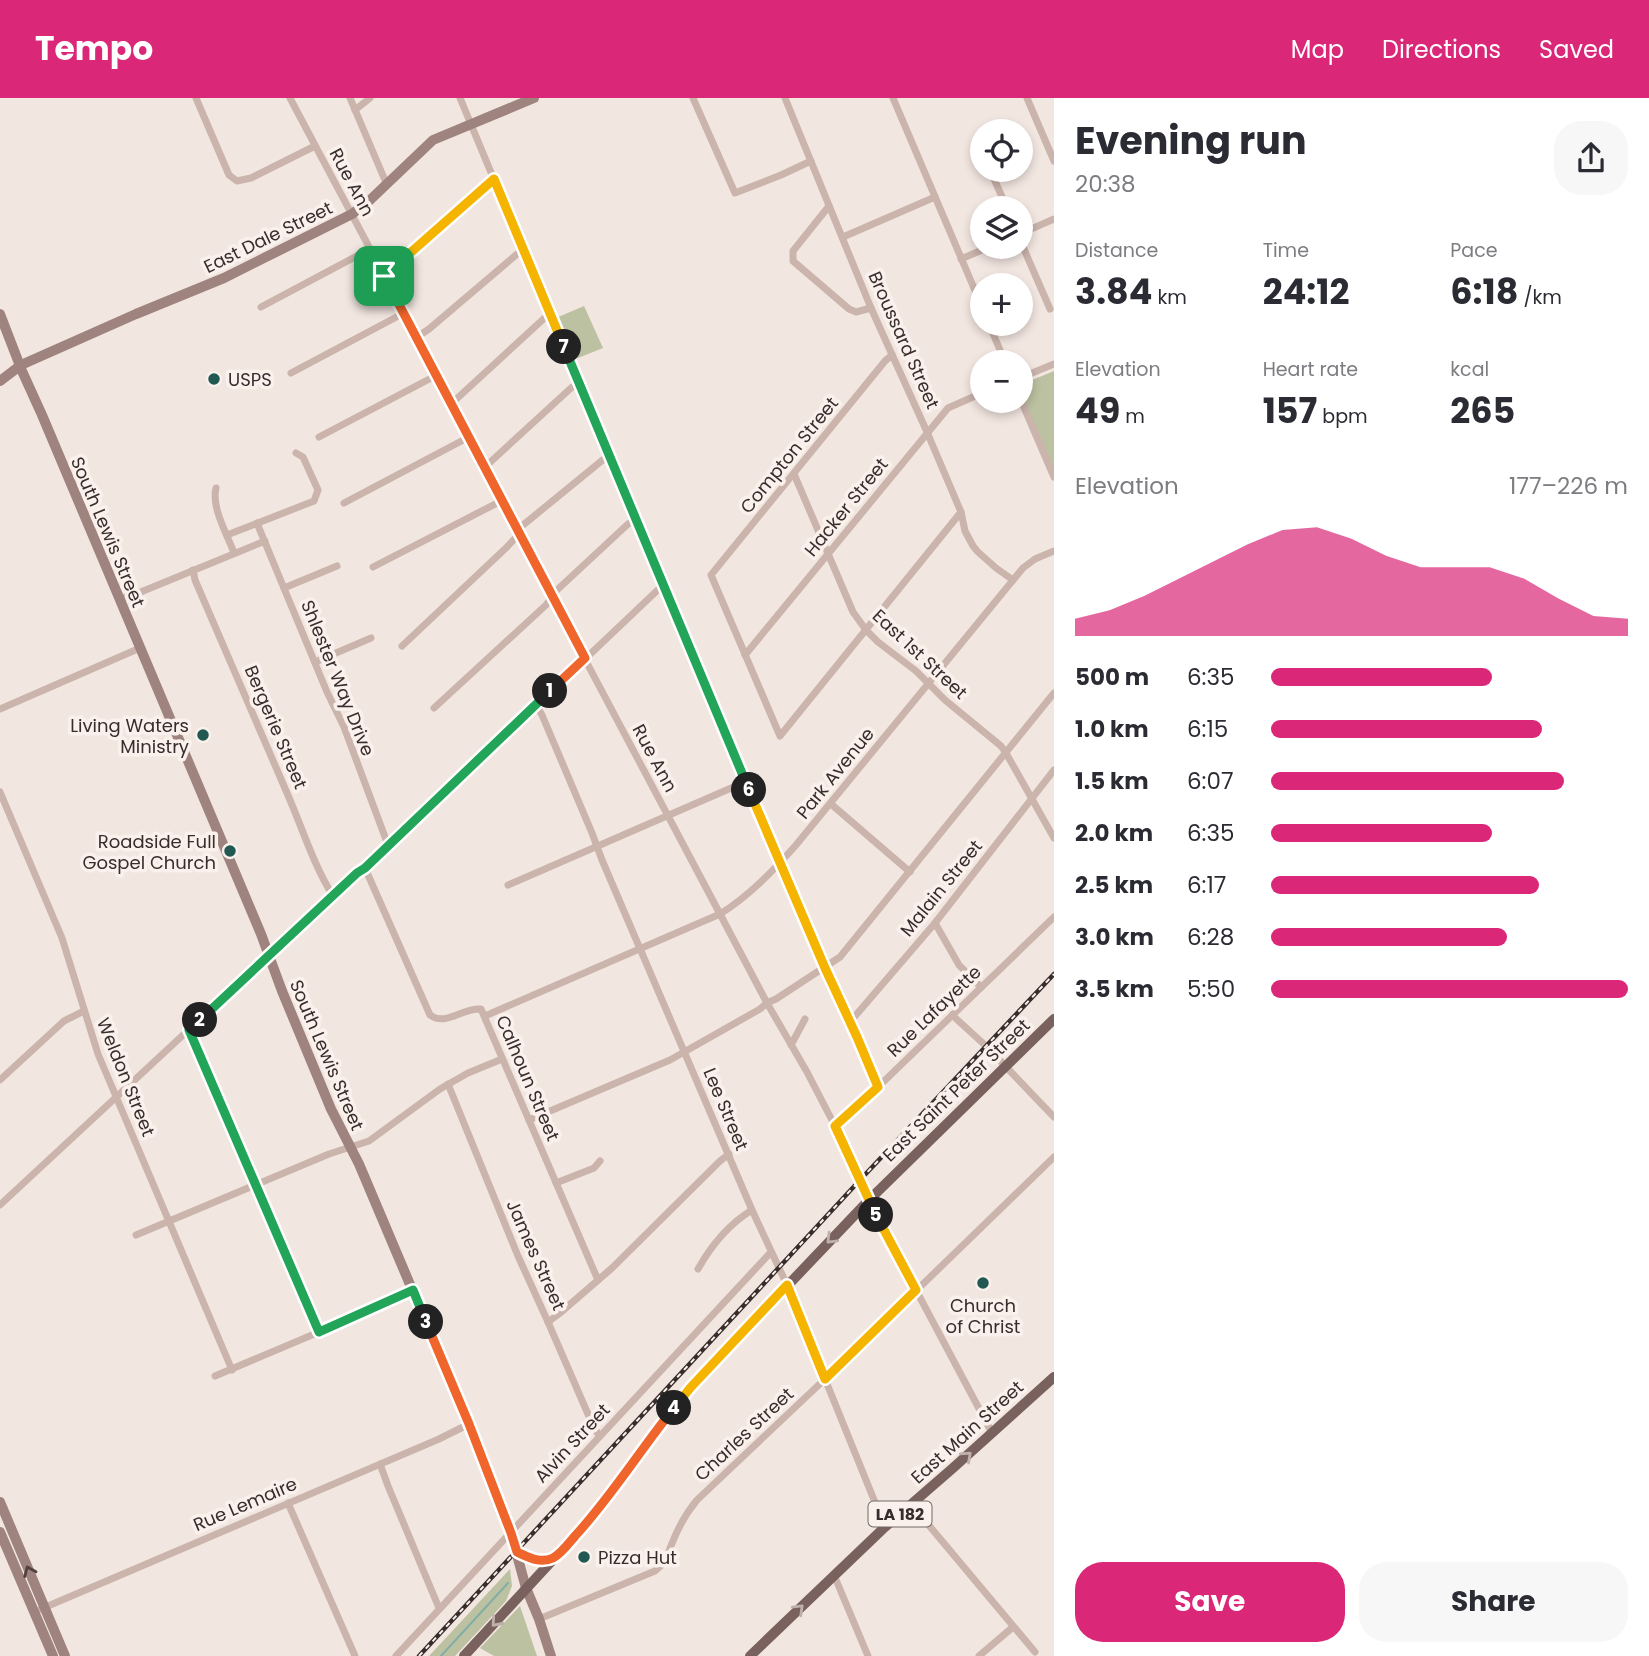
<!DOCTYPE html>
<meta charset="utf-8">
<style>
body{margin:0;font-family:Poppins,sans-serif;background:#f7f7f7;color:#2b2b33;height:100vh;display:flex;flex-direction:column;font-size:26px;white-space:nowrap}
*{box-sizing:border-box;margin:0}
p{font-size:23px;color:#7c7c81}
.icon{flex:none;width:38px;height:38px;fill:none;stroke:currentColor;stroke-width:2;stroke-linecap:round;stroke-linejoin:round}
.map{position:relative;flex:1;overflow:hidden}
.side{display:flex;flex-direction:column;background:#fff;width:595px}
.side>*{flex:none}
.controls{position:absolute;left:970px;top:21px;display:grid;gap:14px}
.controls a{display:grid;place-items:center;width:63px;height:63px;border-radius:50%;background:#fff;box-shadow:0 4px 10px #0003;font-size:35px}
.pin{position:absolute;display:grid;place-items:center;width:60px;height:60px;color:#fff;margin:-30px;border-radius:14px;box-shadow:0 4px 10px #0006}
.km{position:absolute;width:35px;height:35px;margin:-18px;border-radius:50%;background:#222;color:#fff;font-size:19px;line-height:35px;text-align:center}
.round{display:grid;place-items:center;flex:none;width:74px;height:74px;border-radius:28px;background:#f7f7f7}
.head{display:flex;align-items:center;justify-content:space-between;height:119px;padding:0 21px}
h1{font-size:38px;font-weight:700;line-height:52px}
.metrics{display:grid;grid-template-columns:repeat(3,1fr);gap:10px;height:119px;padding:7px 21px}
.metrics div{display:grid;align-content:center}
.metrics b{font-size:35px;font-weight:700}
.metrics small{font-size:19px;font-weight:400}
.metrics p{font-size:19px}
.chart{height:196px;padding:14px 21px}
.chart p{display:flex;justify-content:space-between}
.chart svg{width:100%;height:126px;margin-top:7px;fill:#db2777;opacity:.7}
.primary-button{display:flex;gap:14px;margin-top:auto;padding:14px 21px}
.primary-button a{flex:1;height:80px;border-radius:28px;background:#db2777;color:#fff;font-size:28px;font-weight:700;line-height:80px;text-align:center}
.primary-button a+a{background:#f7f7f7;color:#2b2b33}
ul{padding:0 21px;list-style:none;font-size:23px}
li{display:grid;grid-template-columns:112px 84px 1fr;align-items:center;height:52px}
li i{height:18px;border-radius:9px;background:#db2777}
header{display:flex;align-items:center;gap:42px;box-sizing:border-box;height:98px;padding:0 35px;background:#db2777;color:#fff}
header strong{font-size:33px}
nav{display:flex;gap:38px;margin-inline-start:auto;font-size:24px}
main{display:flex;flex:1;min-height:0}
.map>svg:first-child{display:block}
.green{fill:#bcc1a1}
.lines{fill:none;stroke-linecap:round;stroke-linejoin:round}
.stream{stroke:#81aea7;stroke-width:2}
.street{stroke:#cab4ac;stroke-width:7}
.secondary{stroke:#9e837e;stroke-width:10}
.primary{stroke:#79615d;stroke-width:10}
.rail-casing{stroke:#382d2b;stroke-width:4.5}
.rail{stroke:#faf1ed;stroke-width:2;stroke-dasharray:5;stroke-linecap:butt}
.oneway{stroke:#c0b0ac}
.oneway2{stroke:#524240}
.split-1-casing{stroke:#fff;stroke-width:14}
.split-2-casing{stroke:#fff;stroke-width:14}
.split-3-casing{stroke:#fff;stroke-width:14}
.split-4-casing{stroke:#fff;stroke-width:14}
.split-5-casing{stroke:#fff;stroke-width:14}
.split-6-casing{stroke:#fff;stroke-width:14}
.split-7-casing{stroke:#fff;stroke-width:14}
.split-8-casing{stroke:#fff;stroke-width:14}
.split-1{stroke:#f0652b;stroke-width:9}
.split-2{stroke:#22a559;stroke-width:9}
.split-3{stroke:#22a559;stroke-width:9}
.split-4{stroke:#f0652b;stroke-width:9}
.split-5{stroke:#f5b400;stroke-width:9}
.split-6{stroke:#f5b400;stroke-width:9}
.split-7{stroke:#22a559;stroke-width:9}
.split-8{stroke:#f5b400;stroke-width:9}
.poi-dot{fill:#225852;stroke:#faf1ed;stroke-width:2.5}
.labels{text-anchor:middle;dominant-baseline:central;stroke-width:7;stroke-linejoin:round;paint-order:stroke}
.shield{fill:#faf1ed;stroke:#726865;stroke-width:2}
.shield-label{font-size:16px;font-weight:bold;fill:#382d2b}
.street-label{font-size:18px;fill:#382d2b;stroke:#faf1ed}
.poi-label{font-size:18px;fill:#382d2b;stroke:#faf1ed;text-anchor:start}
</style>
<header>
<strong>Tempo</strong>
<nav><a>Map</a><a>Directions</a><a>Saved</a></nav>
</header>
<main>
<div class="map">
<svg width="1054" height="1558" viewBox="0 0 1054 1558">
<rect width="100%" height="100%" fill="#f2e6e0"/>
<g class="green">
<path d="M584 208 603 250 573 262 556 220Z"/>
<path d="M1054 273V374L1020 292V287Z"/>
<path d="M510 1471 512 1488 506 1503 455 1558H429Z"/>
<path d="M520 1508 537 1558H494L480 1550Z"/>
</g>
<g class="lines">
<path class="stream" d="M441 1558 508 1485"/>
<g class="street">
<path d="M196 0 229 77 237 83 251 80 315 48"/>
<path d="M290 0 437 277 570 533 720 816 767 905 807 974 835 1028 891 1145 992 1335"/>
<path d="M350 0 387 87"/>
<path d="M460 0 779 766 878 989"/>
<path d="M693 0 735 95 781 77 811 63"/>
<path d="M785 0 871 210 927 334 961 414 965 433 973 448 978 454 996 470 1013 482"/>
<path d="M893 0 982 209"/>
<path d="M1027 0 1054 63"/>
<path d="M355 12 370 0"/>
<path d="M979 48 982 52"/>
<path d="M990 72 1007 110"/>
<path d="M829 108 793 153V163L849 211 856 214 871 210"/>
<path d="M1020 136 1054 121"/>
<path d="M843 139 935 99"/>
<path d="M1020 142 1050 211"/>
<path d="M961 161 989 149"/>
<path d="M384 178 494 81"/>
<path d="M261 209 370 151"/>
<path d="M989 226 1005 264"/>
<path d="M417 239 429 231 523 151"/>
<path d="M892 257 885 263 711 477 780 638 961 414"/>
<path d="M291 275 404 215"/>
<path d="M1020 280 1054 266"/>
<path d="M1020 300 1054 379"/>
<path d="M451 306 550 215"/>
<path d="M319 339 437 277"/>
<path d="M485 369 571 290 579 285"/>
<path d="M794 376 853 514 866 532 878 544 916 573 945 602 1001 648 1006 655 1054 740"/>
<path d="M216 390C211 409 227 436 234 455"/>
<path d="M344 405 469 339"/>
<path d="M257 425 327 594 344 629 388 747"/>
<path d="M517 432 610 356"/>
<path d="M227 437 314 403 318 392 303 359 296 355"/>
<path d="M373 469 503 402"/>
<path d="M193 472 195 482C226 553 257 624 287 695 302 729 313 766 333 798"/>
<path d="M284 490 337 468"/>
<path d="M120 501 131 498 265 443"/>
<path d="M402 548 507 449 519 436"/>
<path d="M745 557 948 310 982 295"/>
<path d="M315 564 371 540"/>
<path d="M536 607 542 617 592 735 602 762 752 1112 787 1187 885 1429"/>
<path d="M434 610 546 507 557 492 628 426 635 422"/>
<path d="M0 611 140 550"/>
<path d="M0 694 62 840 98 956 232 1272"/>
<path d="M831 706 910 774"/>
<path d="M365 770 430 917C446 929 463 909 481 911L598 1182"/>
<path d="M508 787 745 684"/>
<path d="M935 825 959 867 981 889"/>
<path d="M952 917 986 948 1054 1019"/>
<path d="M485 918 720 816C749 798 773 773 796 747L1023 470 1035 461 1054 453"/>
<path d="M850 924 935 825 1054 672"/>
<path d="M189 932 319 1233"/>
<path d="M791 947 805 921"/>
<path d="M0 982 64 923 84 913"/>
<path d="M448 986 518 1158 548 1224 591 1323 599 1338"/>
<path d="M529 1022 670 962 760 911 767 905 776 901 840 859 1054 595"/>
<path d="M835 1028 878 989 1054 819"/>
<path d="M556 1085 594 1070 600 1063"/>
<path d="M0 1107 252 873 269 859 357 775 365 770 663 487"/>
<path d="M136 1137 329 1056 369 1043 440 991 468 975 502 961"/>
<path d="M698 1171C711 1148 729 1126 752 1112"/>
<path d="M548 1224 560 1215 612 1170 720 1063 729 1056"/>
<path d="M215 1278 383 1207 413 1192"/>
<path d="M380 1366 388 1388 439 1510"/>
<path d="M288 1405 355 1558"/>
<path d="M911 1406 1035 1554"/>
<path d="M834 1477 868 1558"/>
<path d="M41 1511 439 1341 469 1326"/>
<path d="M539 1521 655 1473C668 1463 667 1456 673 1443 679 1428 687 1414 697 1402L825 1281 1054 1059"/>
<path d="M396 1558 771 1154"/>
<path d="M979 1558 1013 1529"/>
</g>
<g class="secondary">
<path d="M0 216 22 273 42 317 261 836 282 893 331 1011 359 1066 469 1326 511 1435 526 1490 539 1521 551 1558"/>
<path d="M0 283 21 267 136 216 224 180 352 116 370 102 433 42 534 0"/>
<path d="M0 1404 65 1558"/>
<path d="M0 1434 53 1558"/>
</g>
<g class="primary">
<path d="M517 1454C532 1460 538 1465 555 1459"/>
<path d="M464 1558 583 1429 614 1392 660 1327 691 1289 869 1102 1054 921"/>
<path d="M750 1558 885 1429 953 1370 1054 1279"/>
</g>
<defs>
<path id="rail" d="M419 1558 860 1082 1054 876"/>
</defs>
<use href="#rail" class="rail-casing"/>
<use href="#rail" class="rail"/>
</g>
<defs><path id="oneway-chevron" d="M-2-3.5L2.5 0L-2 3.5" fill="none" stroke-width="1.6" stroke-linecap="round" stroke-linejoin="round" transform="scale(1.75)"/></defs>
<g class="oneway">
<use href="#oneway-chevron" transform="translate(831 1141) rotate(135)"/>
<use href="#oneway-chevron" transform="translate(967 1358) rotate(-42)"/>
<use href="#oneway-chevron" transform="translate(799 1511) rotate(-44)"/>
<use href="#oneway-chevron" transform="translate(496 1524) rotate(132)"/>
</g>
<use class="oneway2" href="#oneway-chevron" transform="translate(29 1473) rotate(-113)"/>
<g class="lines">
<defs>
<path id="split-1" d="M384 178 585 560 550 593"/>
<path id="split-2" d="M200 922 357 775 365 770 550 593"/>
<path id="split-3" d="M200 922 189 932 319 1234 413 1192 426 1224"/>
<path id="split-4" d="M426 1224 469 1326 511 1435 517 1454C528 1459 540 1466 553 1460 561 1456 569 1445 575 1438 612 1398 640 1352 674 1310"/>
<path id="split-5" d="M674 1310 691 1289 787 1187 825 1281 916 1192 876 1117"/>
<path id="split-6" d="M749 692 825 870 857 939 878 989 835 1028 876 1117"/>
<path id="split-7" d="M564 249 749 692"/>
<path id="split-8" d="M384 178 494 81 564 249"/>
</defs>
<use href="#split-1" class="split-1-casing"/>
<use href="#split-2" class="split-2-casing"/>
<use href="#split-3" class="split-3-casing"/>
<use href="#split-4" class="split-4-casing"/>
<use href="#split-5" class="split-5-casing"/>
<use href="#split-6" class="split-6-casing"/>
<use href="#split-7" class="split-7-casing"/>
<use href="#split-8" class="split-8-casing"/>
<use href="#split-1" class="split-1"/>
<use href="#split-2" class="split-2"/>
<use href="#split-3" class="split-3"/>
<use href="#split-4" class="split-4"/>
<use href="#split-5" class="split-5"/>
<use href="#split-6" class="split-6"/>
<use href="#split-7" class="split-7"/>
<use href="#split-8" class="split-8"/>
</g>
<g class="poi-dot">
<circle cx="214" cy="281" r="7"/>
<circle cx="203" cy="637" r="7"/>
<circle cx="230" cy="753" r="7"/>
<circle cx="983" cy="1185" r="7"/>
<circle cx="584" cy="1459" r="7"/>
</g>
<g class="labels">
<rect class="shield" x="868.5" y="1403.5" width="63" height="25" rx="5"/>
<g class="shield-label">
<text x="900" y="1416">LA 182</text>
</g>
<g class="street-label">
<text transform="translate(352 84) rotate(62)">Rue Ann</text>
<text transform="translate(268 139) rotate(-26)">East Dale Street</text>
<text transform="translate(904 242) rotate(66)">Broussard Street</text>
<text transform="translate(789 357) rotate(-51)">Compton Street</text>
<text transform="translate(846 409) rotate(-51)">Hacker Street</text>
<text transform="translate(108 434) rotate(67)">South Lewis Street</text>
<text transform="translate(920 556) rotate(43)">East 1st Street</text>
<text transform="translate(338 580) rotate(68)">Shlester Way Drive</text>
<text transform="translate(276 629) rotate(67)">Bergerie Street</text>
<text transform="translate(655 660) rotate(62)">Rue Ann</text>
<text transform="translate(835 675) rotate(-51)">Park Avenue</text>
<text transform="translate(941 790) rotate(-51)">Malain Street</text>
<text transform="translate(934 913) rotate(-44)">Rue Lafayette</text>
<text transform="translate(327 957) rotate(67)">South Lewis Street</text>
<text transform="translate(126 979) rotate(68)">Weldon Street</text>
<text transform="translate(528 980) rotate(67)">Calhoun Street</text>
<text transform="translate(956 992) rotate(-44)">East Saint Peter Street</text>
<text transform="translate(726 1011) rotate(67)">Lee Street</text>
<text transform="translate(536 1157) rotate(66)">James Street</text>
<text transform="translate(967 1334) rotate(-42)">East Main Street</text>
<text transform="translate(744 1336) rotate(-43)">Charles Street</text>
<text transform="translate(572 1345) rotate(-47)">Alvin Street</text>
<text transform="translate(245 1406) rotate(-23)">Rue Lemaire</text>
</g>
<g class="poi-label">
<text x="228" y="281">USPS</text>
<text x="189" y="627" text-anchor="end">Living Waters<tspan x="189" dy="21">Ministry</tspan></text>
<text x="216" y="743" text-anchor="end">Roadside Full<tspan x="216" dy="21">Gospel Church</tspan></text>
<text x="983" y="1207" text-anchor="middle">Church<tspan x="983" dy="21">of Christ</tspan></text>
<text x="598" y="1459">Pizza Hut</text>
</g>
</g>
</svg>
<div class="controls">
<a><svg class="icon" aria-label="locate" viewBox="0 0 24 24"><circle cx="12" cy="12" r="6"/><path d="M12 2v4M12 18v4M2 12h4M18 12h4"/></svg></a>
<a><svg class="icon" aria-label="layers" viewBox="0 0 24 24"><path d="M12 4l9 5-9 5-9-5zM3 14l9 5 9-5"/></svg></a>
<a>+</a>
<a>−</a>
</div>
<div class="pin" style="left:384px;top:178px;background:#1e9e55"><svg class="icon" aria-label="arrive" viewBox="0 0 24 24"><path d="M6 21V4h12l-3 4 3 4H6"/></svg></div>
<b class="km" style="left:550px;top:593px">1</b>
<b class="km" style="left:200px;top:922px">2</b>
<b class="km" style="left:426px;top:1224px">3</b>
<b class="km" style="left:674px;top:1310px">4</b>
<b class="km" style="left:876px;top:1117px">5</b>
<b class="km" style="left:749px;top:692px">6</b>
<b class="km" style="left:564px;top:249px">7</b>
</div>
<section class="side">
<div class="head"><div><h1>Evening run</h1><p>20:38</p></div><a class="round"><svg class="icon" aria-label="share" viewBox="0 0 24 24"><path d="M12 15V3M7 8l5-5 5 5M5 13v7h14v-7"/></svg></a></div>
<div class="metrics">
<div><p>Distance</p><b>3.84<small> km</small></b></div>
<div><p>Time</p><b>24:12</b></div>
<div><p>Pace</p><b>6:18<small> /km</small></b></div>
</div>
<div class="metrics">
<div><p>Elevation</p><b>49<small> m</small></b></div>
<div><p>Heart rate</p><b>157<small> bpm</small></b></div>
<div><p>kcal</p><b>265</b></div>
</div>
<div class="chart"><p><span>Elevation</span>177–226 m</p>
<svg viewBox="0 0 160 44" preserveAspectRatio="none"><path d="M0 44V38L10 35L20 30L30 24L40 18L50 12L60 7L70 6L80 10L90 16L100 20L110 20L120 20L130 24L140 31L150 37L160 38V44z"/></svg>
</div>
<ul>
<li><b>500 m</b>6:35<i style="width:62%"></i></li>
<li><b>1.0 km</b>6:15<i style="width:76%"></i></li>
<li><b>1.5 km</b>6:07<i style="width:82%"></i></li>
<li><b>2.0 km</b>6:35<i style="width:62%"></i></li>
<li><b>2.5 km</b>6:17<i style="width:75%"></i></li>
<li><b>3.0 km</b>6:28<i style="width:66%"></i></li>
<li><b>3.5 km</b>5:50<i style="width:100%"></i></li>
</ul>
<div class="primary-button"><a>Save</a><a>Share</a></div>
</section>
</main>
